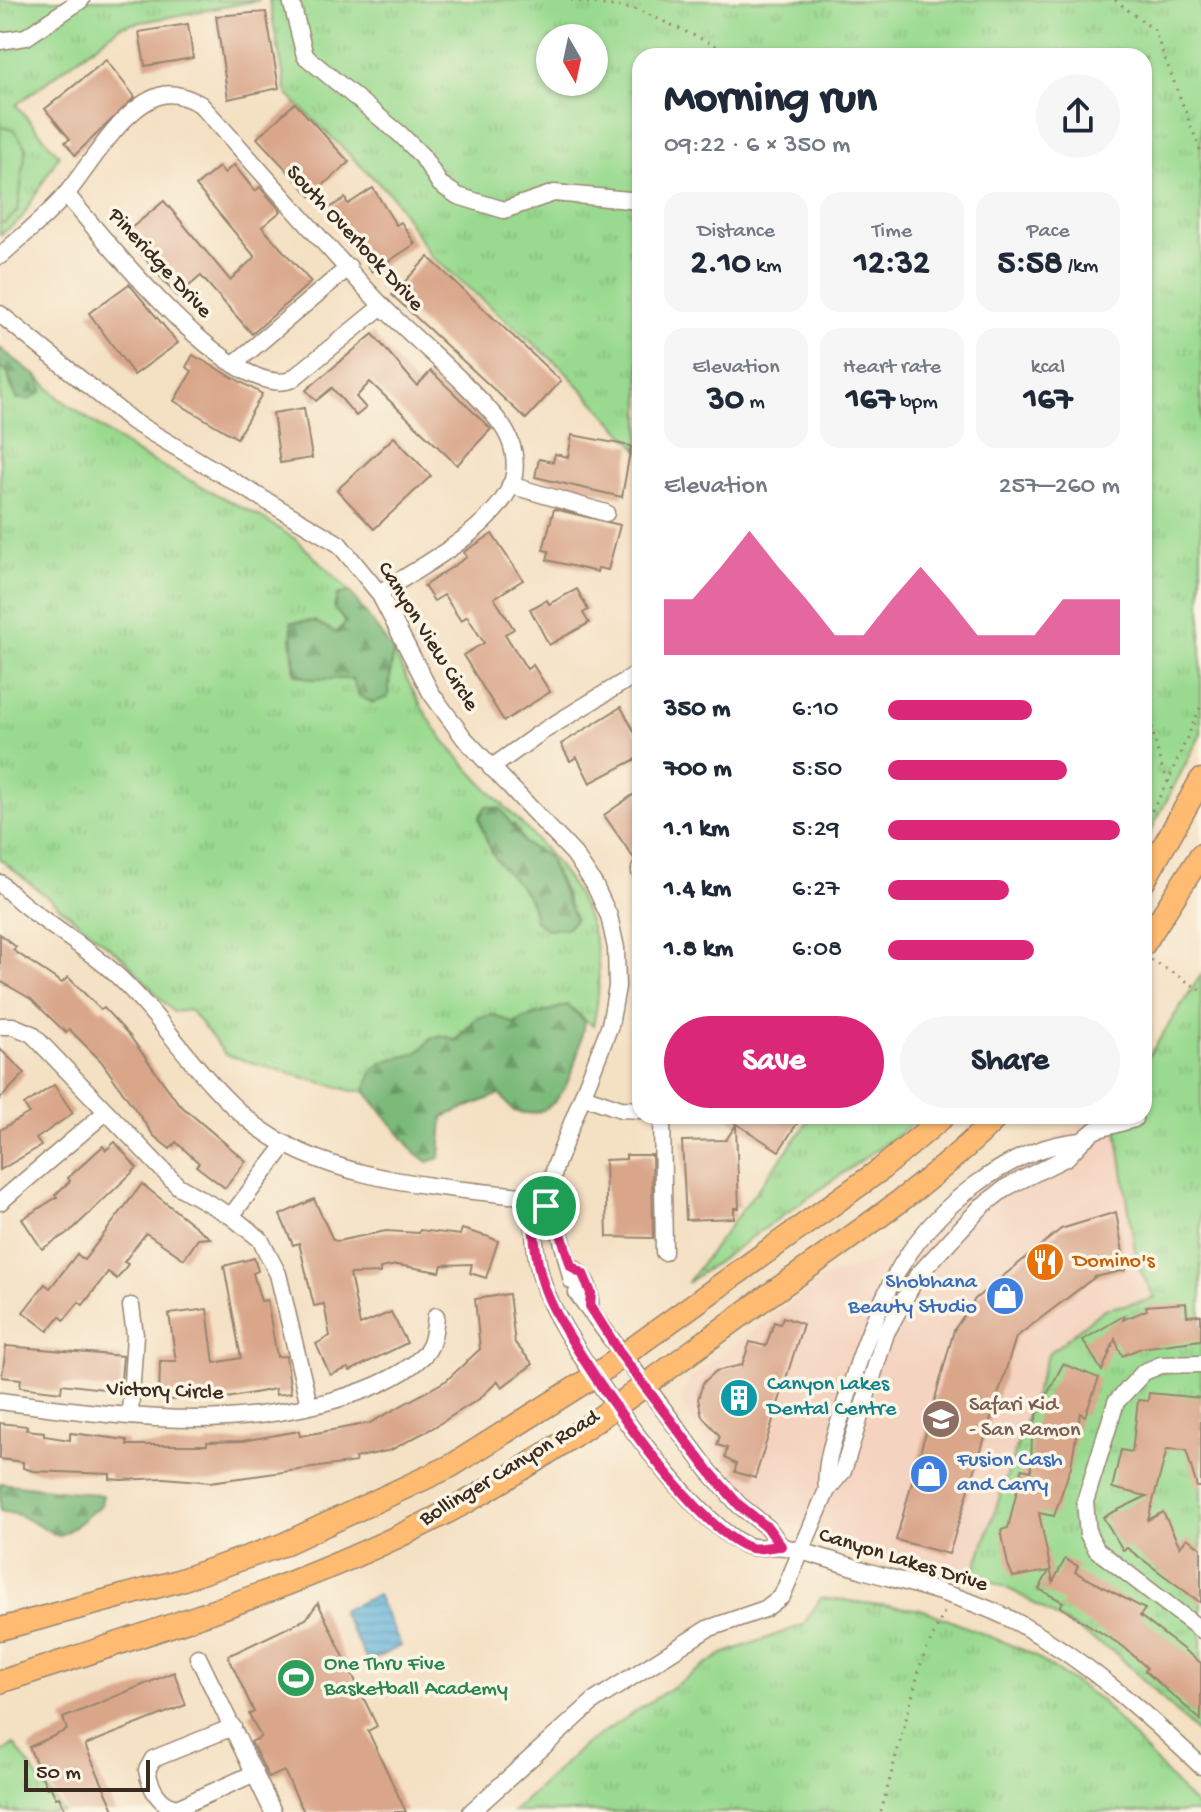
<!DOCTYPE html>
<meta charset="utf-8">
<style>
body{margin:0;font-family:"Gochi Hand",sans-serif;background:#f6f6f7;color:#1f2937;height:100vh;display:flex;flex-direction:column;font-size:30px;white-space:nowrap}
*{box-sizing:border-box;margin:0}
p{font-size:26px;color:#747a83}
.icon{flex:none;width:44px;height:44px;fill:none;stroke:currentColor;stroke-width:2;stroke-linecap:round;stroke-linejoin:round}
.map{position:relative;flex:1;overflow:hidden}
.sheet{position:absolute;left:632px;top:48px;width:520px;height:1076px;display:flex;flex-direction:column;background:#fff;border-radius:24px;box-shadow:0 2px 6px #0004}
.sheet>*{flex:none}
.needle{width:52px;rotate:171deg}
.fabs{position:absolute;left:536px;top:24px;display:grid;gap:16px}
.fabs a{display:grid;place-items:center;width:72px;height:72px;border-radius:50%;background:#fff;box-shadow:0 2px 6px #0004;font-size:40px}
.scale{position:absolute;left:24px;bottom:20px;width:126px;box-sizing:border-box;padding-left:8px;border:4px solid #3b2a1e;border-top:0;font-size:22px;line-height:28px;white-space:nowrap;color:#3b2a1e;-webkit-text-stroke:6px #fcf5e5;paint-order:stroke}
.pin{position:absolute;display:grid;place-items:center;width:68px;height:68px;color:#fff;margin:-34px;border:4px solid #fff;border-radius:50%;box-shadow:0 2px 8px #0007}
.round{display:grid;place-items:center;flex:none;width:84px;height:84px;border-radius:42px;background:#f6f6f7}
.head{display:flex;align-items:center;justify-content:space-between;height:136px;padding:0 32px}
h1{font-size:44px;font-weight:700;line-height:60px}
.stats{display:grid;grid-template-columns:repeat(3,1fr);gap:12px;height:136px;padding:8px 32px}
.stats div{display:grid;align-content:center;border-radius:20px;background:#f6f6f7;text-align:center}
.stats b{font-size:34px;font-weight:700}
.stats small{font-size:22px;font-weight:400}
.stats p{font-size:22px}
.chart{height:224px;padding:16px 32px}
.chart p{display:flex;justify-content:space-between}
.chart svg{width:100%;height:144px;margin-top:8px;fill:#db2777;opacity:.7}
.button{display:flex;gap:16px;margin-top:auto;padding:16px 32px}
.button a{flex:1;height:92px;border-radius:48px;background:#db2777;color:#fff;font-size:32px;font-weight:700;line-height:92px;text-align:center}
.button a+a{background:#f6f6f7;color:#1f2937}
ul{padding:0 32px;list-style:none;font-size:26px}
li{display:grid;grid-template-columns:128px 96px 1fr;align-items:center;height:60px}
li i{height:20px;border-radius:10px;background:#db2777}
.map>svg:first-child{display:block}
.built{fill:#f4d3c0}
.grass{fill:url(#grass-tufts);stroke:#6a8257;stroke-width:2;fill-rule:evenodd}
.forest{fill:url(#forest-firs);stroke:#5b724c;stroke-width:2}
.garden{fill:#9ada90;stroke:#6a8257;stroke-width:2}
.water{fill:url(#water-rules);stroke:#4c6e7c;stroke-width:2}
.building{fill:#d9a68a}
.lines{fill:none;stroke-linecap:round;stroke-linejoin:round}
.minor-casing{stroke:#988570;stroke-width:19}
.major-casing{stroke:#988570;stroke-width:25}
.path{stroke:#988570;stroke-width:3;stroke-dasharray:2 6;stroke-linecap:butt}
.minor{stroke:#fff;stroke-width:16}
.major{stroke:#febb71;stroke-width:22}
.route-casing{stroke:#fff;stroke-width:16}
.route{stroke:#db2777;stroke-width:10}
.labels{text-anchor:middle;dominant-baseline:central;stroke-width:7;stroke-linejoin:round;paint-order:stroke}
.street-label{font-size:22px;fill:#3b2a1e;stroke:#fcf5e5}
.food-label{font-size:22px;fill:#c56008;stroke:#fcf5e5;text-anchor:start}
.shop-label{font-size:22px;fill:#366cbe;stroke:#fcf5e5;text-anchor:end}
.culture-label{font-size:22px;fill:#0d838f;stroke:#fcf5e5;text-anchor:start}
.education-label{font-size:22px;fill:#785e54;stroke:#fcf5e5;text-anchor:start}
.leisure-label{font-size:22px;fill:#27864d;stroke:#fcf5e5;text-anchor:start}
</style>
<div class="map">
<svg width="1201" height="1812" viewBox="0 0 1201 1812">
<defs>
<pattern id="grass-tufts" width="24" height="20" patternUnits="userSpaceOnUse" patternTransform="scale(2)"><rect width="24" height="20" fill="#9ada90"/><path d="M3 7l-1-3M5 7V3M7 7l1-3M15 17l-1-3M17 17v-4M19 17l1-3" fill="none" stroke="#86bb7c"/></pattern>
<pattern id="forest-firs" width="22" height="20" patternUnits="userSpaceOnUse" patternTransform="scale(2)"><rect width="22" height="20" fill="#7bba7a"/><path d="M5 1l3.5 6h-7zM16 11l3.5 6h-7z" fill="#669763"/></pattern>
<pattern id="water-rules" width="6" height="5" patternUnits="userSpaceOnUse" patternTransform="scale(2)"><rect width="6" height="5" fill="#5eb1da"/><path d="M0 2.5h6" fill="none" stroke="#4f90b0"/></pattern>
</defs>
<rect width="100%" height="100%" fill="#fcf5e5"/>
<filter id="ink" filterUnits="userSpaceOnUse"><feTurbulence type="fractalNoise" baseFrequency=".0125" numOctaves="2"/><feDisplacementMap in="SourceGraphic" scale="16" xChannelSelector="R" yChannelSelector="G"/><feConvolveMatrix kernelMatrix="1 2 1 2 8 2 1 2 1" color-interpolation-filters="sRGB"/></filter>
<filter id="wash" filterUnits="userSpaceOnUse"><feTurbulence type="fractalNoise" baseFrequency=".006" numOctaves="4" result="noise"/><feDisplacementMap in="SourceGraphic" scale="32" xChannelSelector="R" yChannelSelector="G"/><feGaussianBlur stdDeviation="1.8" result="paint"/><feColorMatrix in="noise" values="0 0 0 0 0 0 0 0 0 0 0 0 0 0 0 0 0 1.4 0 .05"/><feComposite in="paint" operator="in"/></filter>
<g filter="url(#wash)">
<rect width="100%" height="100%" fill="#f4e0c3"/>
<path class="built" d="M1100 1116H1115L1137 1264 1156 1299 1104 1309 1048 1354 974 1573H947L853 1550 774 1516 749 1493 692 1420 681 1402 690 1379 822 1279 897 1252 976 1178Z"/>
<g class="grass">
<path d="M0 0H260L121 26 16 105 59 155 21 219 0 235Z"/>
<path d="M269 0H1201V734L1144 844V56H640V451L562 368 430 255 393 197 287 94ZM550 38H594V82H550Z"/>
<path d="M0 369 7 370 12 390 42 391 38 377 59 398 136 453 261 517 298 541 350 592 337 595 346 622 336 633 314 621 291 638 295 674 312 679H353L388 697 393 651C410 686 426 720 452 750 526 837 624 894 593 1026L568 1005 525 1018 514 1025 495 1015 463 1031 456 1041 431 1038C409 1074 380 1038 365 1091H352L226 1055 190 1010 173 1012 123 958 0 859ZM514 824 525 844 547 856 567 897 532 899 519 883Z"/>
<path d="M1201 975V1737L1118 1655 1015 1592 974 1573 1048 1354 1104 1309 1155 1299 1137 1264 1115 1116H1144V1063Z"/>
<path d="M811 1116H924L687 1283 803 1129Z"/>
<path d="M821 1598 924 1610 1028 1652 1099 1699 1201 1812H513L584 1745 723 1654 803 1625Z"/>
<path d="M14 1744 63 1812H0V1754Z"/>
</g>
<g class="forest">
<path d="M0 348 38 377 42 391 31 399H17L7 371 0 369Z"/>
<path d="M350 592 393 651 388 697 373 703 359 696 352 679H312L295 674 291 622 314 621 337 633 346 622 334 609 337 595Z"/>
<path d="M486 806 501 809 525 844 547 856 575 919 567 928 547 929 535 921C530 887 514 885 496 859 488 847 483 831 479 818Z"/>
<path d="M568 1005 584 1021C580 1050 569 1102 538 1112 530 1115 521 1112 513 1111L500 1094 443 1117 440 1158 428 1162 414 1151 365 1091C380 1038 409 1074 431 1038L442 1035 457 1041 476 1018 495 1015 514 1024 525 1018Z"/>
<path d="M0 1483 103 1495 101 1505C87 1515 74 1530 58 1536L19 1515 0 1511Z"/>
</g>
<path class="garden" d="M0 127 13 129 26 147 18 210 5 223 0 222Z"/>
<path class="water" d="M377 1595 401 1646 368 1662 341 1611Z"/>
<g id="blocks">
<g class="building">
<path d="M266 12 279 88 228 99 216 16Z"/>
<path d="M188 24 193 58 145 66 139 32Z"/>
<path d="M106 60 135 97 75 155 65 142 70 139 45 109Z"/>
<path d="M295 103 349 162 311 196 257 138Z"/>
<path d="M234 165 255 191 260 187 281 211 262 227 311 282 252 334 201 276 177 296 124 234 164 201 230 280 255 257 196 186 219 167 224 173Z"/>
<path d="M373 188 396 225 401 222 415 244 372 272 328 209 345 198 348 204Z"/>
<path d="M428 257 561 381 526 419 392 295Z"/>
<path d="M129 284 178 343 134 375 89 313Z"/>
<path d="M373 334 417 386 431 371 491 429 457 465 370 382 356 397 366 408 356 416 332 388 316 401 306 390Z"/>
<path d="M193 355 262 394 237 438 174 401 192 371 186 367Z"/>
<path d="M304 408 312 458 280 463 273 413Z"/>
<path d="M572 435 631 446 622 497 535 477 539 459 553 462 555 454 568 457Z"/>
<path d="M394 437 431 476 374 529 337 490Z"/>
<path d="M554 509 620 525 608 570 598 568 597 572 547 560 549 551 543 550Z"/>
<path d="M492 534 523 580 494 598 514 629 505 634 527 669 533 665 550 692 504 721 463 655 484 643 467 616 461 621 444 595 434 601 424 586 467 557 464 552Z"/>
<path d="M577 589 588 610 583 613 589 623 549 645 530 609 547 600 549 604Z"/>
<path d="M621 707 640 742V757L590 783 577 757 570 761 561 744Z"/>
<path d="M640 790V858L635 860 604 815Z"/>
<path d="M0 934 16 947 13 950 62 983 68 977 101 1010 104 1008 129 1035 179 1104 246 1161 225 1188 196 1166 199 1163 176 1142 170 1149 154 1136 101 1061 69 1029 66 1033 31 999 0 981Z"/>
<path d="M0 1049 25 1073 0 1099Z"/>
<path d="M54 1085 73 1113 36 1139 41 1146 0 1170V1130L29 1113 24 1105Z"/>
<path d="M724 1116H802L779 1151Z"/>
<path d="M736 1125 739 1208H734V1218L686 1220 682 1141 726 1140Z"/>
<path d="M115 1142 137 1168 72 1230 42 1249 22 1219 57 1197 55 1195 70 1181 68 1178 103 1146 106 1150Z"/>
<path d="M626 1155H652L653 1238 607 1237 605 1160 626 1159Z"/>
<path d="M142 1184 210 1238 198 1239 184 1259 146 1233 124 1262 128 1264 117 1279 108 1272 83 1305 79 1302 64 1320 60 1316 48 1331 23 1312 45 1284 50 1288 77 1254 84 1260Z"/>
<path d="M314 1199 333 1240 338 1241 386 1231 419 1233 420 1230 460 1235 462 1229 489 1237 498 1241 486 1278 470 1273 472 1264 442 1265 440 1272 397 1265 380 1268V1273L350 1274 360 1325 391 1312 407 1343 350 1371 348 1368 330 1375 316 1344 330 1336 324 1304 314 1306 299 1243 293 1245 280 1215Z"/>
<path d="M1116 1212 1126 1270 1095 1277 1016 1337 949 1554 896 1540 954 1330 975 1299 1061 1229Z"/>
<path d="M254 1258 258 1271 253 1273 261 1301 267 1300 277 1357 286 1356 291 1393 276 1395 275 1389 211 1401 210 1394 176 1393V1400L159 1399 160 1361H176L169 1314 207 1309 214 1363 241 1358 224 1266Z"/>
<path d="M509 1294 515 1343 533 1364 502 1387 498 1381 479 1399 431 1429 391 1450 355 1458 356 1462 210 1482 164 1478 121 1480 110 1479V1474L33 1471 23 1468V1462L0 1459V1423L27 1426 26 1430 44 1432V1436L70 1440V1433L127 1440V1445H207V1442L242 1441 299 1431 300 1436 370 1423 447 1380 480 1349 475 1299Z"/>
<path d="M1186 1303 1187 1316 1201 1315V1340L1141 1348 1122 1356 1115 1339 1102 1371 1083 1340 1125 1315 1123 1320 1147 1310 1146 1306Z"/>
<path d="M783 1317 803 1324 755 1478 735 1472 736 1464 725 1458 727 1448 717 1445 720 1436 702 1416 698 1399 703 1383 716 1371 742 1365 750 1342 766 1346 774 1322 780 1324Z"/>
<path d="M6 1346 123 1356 120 1391 62 1384 61 1392 20 1387 21 1379 2 1377Z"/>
<path d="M1063 1364 1099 1378 1085 1416 1080 1413 1071 1466 1054 1516 1039 1513 1053 1582 1065 1559 1078 1566 1075 1572 1145 1609 1140 1616 1201 1663V1720L1145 1671 1147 1668 1124 1647 1060 1607 1063 1602 1039 1589 1049 1571 1013 1577 1008 1565 1001 1530 1008 1528 1022 1469 1031 1471 1032 1432 1038 1412Z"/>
<path d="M1149 1393 1201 1398V1487H1197L1186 1450 1167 1449 1148 1520 1163 1512 1180 1547 1187 1538 1201 1548V1603L1127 1548 1123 1550 1103 1517 1147 1496 1112 1488 1121 1450 1132 1452 1138 1400 1148 1401Z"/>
<path d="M318 1603 377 1726 368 1731 406 1812H304L284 1771 269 1778 251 1742 261 1737 249 1714 254 1712 228 1656 306 1619Z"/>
<path d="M174 1672 186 1705 85 1745 115 1812H66L59 1797 56 1798 50 1786 47 1788 29 1747 67 1730 63 1718Z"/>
</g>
</g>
</g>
<g filter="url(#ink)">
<use href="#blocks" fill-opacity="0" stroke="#988570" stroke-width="2"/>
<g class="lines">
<defs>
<g id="minor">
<path d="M291 0 305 56 400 134 422 156 440 184 458 196 504 210 554 193 640 201"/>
<path d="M0 41 26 37 81 0"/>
<path d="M66 194C104 239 231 400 291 380L382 306"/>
<path d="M0 256C22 236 48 216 67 193 91 164 122 108 159 96 173 91 188 98 200 104 262 171 321 242 384 308 421 345 464 379 497 419 511 436 517 454 514 475 505 523 418 569 379 593"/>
<path d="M0 314 132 421 339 544 379 593 431 693 464 738 574 854 594 884 609 916 616 948 617 987 610 1025 555 1167 546 1206 533 1222C535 1249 538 1275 549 1299 574 1355 693 1525 748 1546 759 1550 773 1544 784 1547 812 1553 839 1563 866 1571 918 1586 972 1598 1020 1624 1088 1662 1145 1713 1201 1766"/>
<path d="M234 364 349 267"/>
<path d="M510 485 606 513"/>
<path d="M491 768 540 733 640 672"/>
<path d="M640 869V872"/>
<path d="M0 883C32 916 75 939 110 969 162 1015 197 1078 250 1121 328 1185 451 1187 547 1199"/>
<path d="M0 1026H13L32 1034 178 1186 231 1216 260 1239 278 1274 309 1405"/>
<path d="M583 1096 621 1109 640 1110"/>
<path d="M662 1116 664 1252"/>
<path d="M1082 1141 1095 1130 1134 1119"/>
<path d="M0 1202 106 1112"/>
<path d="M546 1206 558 1224 572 1281"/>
<path d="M231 1216 286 1144"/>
<path d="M571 1266C586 1277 591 1288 590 1306"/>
<path d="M577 1293 709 1471 739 1505 768 1528 781 1546"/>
<path d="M1201 1364 1161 1365 1144 1372 1116 1402 1085 1502 1088 1534 1097 1550 1201 1630"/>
<path d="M0 1401C63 1409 132 1419 196 1419 261 1419 374 1402 423 1356 434 1346 434 1330 436 1316"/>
<path d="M130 1413 135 1335 131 1306"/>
<path d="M198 1657 273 1812"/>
<path d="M233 1727 153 1759 147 1770C150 1787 159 1805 177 1808L255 1773"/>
<path d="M471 1812 594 1701 707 1629 765 1609 782 1596 827 1490 843 1471 886 1333 917 1276 982 1206 1007 1187 1067 1157 1082 1141C1007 1147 931 1210 895 1276 874 1315 859 1358 846 1401 837 1430 824 1459 827 1490"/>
</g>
<g id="major">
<path d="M1144 881 1201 780"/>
<path d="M1144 944 1201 855"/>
<path d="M0 1629 178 1581 282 1545 451 1466 596 1375 880 1170 944 1116"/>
<path d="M0 1682C158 1630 320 1582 466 1502 571 1444 668 1368 765 1298 845 1241 929 1186 998 1116"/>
</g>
</defs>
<use href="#minor" class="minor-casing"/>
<use href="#major" class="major-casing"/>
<g class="path">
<path d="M571 0 639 10 738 56"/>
<path d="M1115 0 1154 30 1201 152"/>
<path d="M1144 696 1161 765 1173 791"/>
<path d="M1144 825 1168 781 1201 706"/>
<path d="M1151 960 1201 990"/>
<path d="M881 1812 922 1660 945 1610"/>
</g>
<use href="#minor" class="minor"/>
<use href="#major" class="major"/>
</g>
</g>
<g class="lines" filter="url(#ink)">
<defs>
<path id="route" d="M546 1206 558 1224 571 1266 583 1274 591 1293 590 1306 622 1356 709 1471 739 1505 768 1528 781 1546C772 1546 759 1550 751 1548 698 1535 572 1351 549 1299 538 1275 535 1249 533 1222Z"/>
</defs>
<use href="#route" class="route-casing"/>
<use href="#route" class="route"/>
</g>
<defs>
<symbol id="restaurant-disc" viewBox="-11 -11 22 22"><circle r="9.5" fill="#e8710a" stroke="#fcf5e5"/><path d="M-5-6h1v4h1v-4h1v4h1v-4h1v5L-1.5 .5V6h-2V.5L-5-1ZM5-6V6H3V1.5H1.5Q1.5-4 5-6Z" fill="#fff"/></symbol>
<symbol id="shop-disc" viewBox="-11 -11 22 22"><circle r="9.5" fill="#3f7fe0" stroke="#fcf5e5"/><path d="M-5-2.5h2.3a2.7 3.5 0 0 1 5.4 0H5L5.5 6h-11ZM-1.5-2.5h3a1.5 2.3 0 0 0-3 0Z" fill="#fff"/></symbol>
<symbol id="building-disc" viewBox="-11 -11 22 22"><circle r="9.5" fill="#0f9aa8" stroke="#fcf5e5"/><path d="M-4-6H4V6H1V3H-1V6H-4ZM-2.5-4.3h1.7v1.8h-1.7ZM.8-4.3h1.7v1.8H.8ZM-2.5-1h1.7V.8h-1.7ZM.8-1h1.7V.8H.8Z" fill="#fff"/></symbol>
<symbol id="school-disc" viewBox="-11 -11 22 22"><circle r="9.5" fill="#8d6e63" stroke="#fcf5e5"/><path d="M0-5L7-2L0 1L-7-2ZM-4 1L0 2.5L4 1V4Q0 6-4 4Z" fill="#fff"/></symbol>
<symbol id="stadium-disc" viewBox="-11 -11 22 22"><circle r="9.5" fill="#2e9e5b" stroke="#fcf5e5"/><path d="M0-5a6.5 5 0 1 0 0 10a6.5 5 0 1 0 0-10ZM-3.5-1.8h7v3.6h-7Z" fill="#fff"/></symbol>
</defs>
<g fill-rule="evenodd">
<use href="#restaurant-disc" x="1023" y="1240" width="44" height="44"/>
<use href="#shop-disc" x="983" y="1274" width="44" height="44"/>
<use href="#building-disc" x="717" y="1376" width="44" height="44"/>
<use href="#school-disc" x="919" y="1397" width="44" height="44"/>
<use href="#shop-disc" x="907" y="1452" width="44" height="44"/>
<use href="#stadium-disc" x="274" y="1656" width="44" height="44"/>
</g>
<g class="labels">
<g class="street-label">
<text transform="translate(354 239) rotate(47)">South Overlook Drive</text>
<text transform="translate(159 264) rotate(47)">Pineridge Drive</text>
<text transform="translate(427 637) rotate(58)">Canyon View Circle</text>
<text transform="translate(165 1392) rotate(2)">Victory Circle</text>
<text transform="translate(510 1469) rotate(-31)">Bollinger Canyon Road</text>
<text transform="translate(903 1561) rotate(17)">Canyon Lakes Drive</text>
</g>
<g class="food-label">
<text x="1073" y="1262">Domino's</text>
</g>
<g class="shop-label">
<text x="977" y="1283">Shobhana<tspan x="977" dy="25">Beauty Studio</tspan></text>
<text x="957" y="1461" text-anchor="start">Fusion Cash<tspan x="957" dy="25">and Carry</tspan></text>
</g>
<g class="culture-label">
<text x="767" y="1385">Canyon Lakes<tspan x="767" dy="25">Dental Centre</tspan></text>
</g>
<g class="education-label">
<text x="969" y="1406">Safari Kid<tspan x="969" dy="25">- San Ramon</tspan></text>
</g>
<g class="leisure-label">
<text x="324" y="1665">One Thru Five<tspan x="324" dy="25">Basketball Academy</tspan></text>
</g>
</g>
</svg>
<div class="fabs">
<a><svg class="needle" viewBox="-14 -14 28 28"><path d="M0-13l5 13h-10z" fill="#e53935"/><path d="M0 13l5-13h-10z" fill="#747a83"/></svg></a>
</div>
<div class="scale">50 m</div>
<div class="pin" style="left:546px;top:1206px;background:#1e9e55"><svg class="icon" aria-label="arrive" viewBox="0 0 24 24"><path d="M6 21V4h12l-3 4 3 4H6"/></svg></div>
<section class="sheet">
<div class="head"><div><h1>Morning run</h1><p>09:22 · 6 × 350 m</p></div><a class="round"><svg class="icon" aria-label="share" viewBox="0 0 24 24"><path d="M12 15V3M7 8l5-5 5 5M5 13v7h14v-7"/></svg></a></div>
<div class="stats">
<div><p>Distance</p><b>2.10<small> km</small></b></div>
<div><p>Time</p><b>12:32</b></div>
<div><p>Pace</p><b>5:58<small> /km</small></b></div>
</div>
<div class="stats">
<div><p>Elevation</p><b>30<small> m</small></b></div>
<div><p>Heart rate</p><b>167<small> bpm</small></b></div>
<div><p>kcal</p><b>167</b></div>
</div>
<div class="chart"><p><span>Elevation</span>257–260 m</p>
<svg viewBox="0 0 160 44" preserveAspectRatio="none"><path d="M0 44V27L10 27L20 17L30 6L40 17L50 27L60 38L70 38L80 27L90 17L100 27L110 38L120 38L130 38L140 27L150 27L160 27V44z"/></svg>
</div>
<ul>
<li><b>350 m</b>6:10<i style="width:62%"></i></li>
<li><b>700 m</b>5:50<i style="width:77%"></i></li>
<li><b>1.1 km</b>5:29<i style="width:100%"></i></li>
<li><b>1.4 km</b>6:27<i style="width:52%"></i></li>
<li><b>1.8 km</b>6:08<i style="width:63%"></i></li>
</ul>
<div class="button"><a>Save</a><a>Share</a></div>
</section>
</div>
